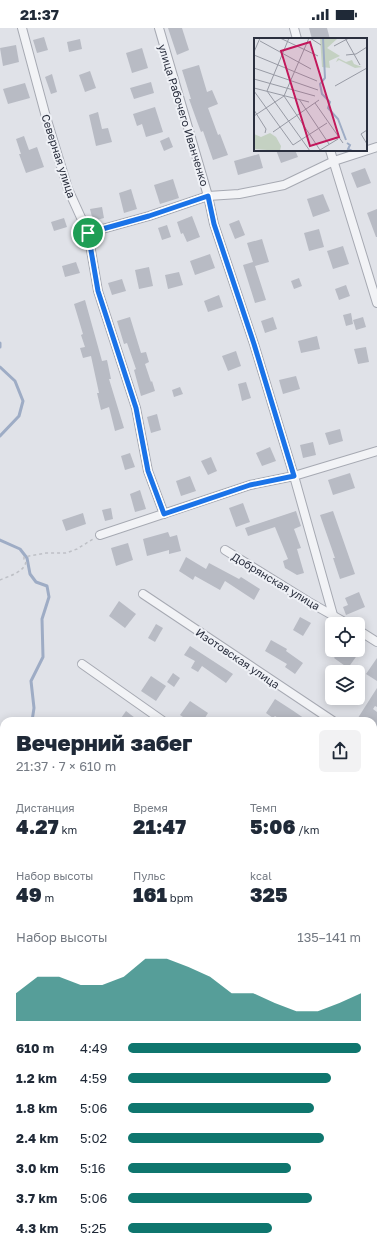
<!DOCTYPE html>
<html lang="ru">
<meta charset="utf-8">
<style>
body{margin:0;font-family:"Golos Text",sans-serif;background:#f2f2f3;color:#1f2937;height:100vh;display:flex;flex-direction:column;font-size:15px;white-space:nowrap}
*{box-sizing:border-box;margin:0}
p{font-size:13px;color:#747a83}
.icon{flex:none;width:22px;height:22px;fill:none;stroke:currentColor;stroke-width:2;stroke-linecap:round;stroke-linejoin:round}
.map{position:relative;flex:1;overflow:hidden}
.side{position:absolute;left:0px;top:689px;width:377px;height:534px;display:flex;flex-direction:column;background:#fff;border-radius:12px 12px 0 0;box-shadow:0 2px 10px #0003}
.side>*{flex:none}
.tools{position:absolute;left:325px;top:589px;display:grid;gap:8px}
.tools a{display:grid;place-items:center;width:40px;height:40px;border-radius:6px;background:#fff;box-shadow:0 2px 10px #0003;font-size:20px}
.pin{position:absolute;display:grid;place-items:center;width:34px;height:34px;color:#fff;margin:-17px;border:2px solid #fff;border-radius:50%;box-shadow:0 1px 4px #0007}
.round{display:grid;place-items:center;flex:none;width:42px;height:42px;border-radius:6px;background:#f2f2f3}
.headline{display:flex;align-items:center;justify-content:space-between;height:68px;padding:0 16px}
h1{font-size:22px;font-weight:800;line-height:30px}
.figures{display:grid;grid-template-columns:repeat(3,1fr);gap:6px;height:68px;padding:4px 16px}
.figures div{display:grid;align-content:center}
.figures b{font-size:20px;font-weight:800}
.figures small{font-size:11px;font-weight:400}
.figures p{font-size:11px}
.chart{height:112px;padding:8px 16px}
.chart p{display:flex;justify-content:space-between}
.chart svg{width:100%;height:72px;margin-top:4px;fill:#0f766e;opacity:.7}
ul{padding:0 16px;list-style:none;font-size:13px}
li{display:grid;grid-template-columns:64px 48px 1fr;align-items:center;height:30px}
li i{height:10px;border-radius:5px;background:#0f766e}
.status{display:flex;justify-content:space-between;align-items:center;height:28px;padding:0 20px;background:#fff;direction:ltr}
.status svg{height:11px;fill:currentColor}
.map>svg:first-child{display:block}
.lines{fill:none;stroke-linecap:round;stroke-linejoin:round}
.stream{stroke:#9eacc5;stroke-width:3}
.building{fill:#b8bbc4}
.lane-casing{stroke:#a6a9b2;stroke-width:6}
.street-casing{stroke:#a6a9b2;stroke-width:10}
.path{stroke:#bec0c6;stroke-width:1.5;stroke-dasharray:3 3;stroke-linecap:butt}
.lane{stroke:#f2f3f6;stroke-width:4}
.street{stroke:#f2f3f6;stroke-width:8}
.secondary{stroke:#fff;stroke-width:11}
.route-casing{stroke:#fff;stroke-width:8}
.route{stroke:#1a73e8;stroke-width:5}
.labels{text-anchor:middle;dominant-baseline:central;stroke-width:4;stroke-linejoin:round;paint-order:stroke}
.street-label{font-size:11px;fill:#2a2f3e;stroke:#eff1f6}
.inset-river{fill:none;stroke:#9eacc5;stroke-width:2}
.inset-road{fill:none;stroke:#979aa4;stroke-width:1}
.view{fill:#c2185b;fill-opacity:0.15;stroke:#c2185b;stroke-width:2}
.inset-edge{fill:none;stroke:#2a2f3e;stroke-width:2}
</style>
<div class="status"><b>21:37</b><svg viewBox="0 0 49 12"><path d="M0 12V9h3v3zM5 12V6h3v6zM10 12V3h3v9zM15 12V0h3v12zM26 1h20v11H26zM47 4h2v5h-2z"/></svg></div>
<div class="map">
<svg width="377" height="1223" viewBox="0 0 377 1223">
<rect width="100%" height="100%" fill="#e0e2e8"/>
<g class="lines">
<g class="stream">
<path d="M0 315V319"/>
<path d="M0 339 15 353 23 373 19 388 0 408"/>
<path d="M0 512 20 521 27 530 30 546 36 554 47 558 49 569 42 591 43 629 31 653 34 680 32 693"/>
<path d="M0 721 4 719"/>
</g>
</g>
<g class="building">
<path d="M168 0H182L189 22 177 27Z"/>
<path d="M309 0H327L330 11H312Z"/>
<path d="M44 9 48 22 37 25 33 12Z"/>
<path d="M80 11 82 21 69 24 67 14Z"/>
<path d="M16 17 19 34 3 38 0 20Z"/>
<path d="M142 20 148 40 132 45 126 25Z"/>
<path d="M199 37 207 64 212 62 218 76 208 80 218 107 220 106 228 127 213 132 203 103 201 104 198 96 189 71H191L182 42Z"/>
<path d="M90 43 96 60 85 64 79 47Z"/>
<path d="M52 46 57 64 51 66 45 49Z"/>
<path d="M151 54 154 65 134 71 130 60Z"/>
<path d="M25 55 30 70 8 76 3 61Z"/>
<path d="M155 79 163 104 146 109 142 96 137 98 133 86Z"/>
<path d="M98 84 102 101 108 100 112 114 96 118 89 87Z"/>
<path d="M24 108 29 122 37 119 44 139 26 145 19 126H21L16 111Z"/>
<path d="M169 109 173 119 164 123 160 113Z"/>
<path d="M276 122H295L298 129 281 135Z"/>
<path d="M259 126 263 140 238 147 234 133Z"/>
<path d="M365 140 371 155 357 160 351 145Z"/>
<path d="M173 151 179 170 160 176 154 157Z"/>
<path d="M131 161 137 181 124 185 119 165Z"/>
<path d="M323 166 330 183 313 189 307 171Z"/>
<path d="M102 179 104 190 93 193 90 181Z"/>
<path d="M377 181V209H376L367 185Z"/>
<path d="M192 188 200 209 187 214 183 205 181 206 177 194Z"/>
<path d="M64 190 67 199 54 203 51 194Z"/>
<path d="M239 192 245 207 235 211 229 196Z"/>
<path d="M167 197 171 209 162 212 158 200Z"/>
<path d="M319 201 324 219 309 223 304 205Z"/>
<path d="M262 211 269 234 255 238 266 272 255 275 243 237 253 234 247 215Z"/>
<path d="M343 218 349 236 333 241 327 223Z"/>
<path d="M210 226 215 240 195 247 190 233Z"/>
<path d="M76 234 80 245 65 249 62 238Z"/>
<path d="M149 239 153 258 139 261 135 242Z"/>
<path d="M179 244 183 257 168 261 165 247Z"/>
<path d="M299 250 302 258 294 261 291 253Z"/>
<path d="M122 251 126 263 112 267 108 255Z"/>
<path d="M346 257 350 268 339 272 335 261Z"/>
<path d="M219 267 223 279 208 284 204 273Z"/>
<path d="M85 272 102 333 107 332 111 351H109L124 400 115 403 109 379 101 382 97 365H99L91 328 83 330 80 320 85 319 81 307 83 306 74 276Z"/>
<path d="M351 285 353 296 346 298 343 287Z"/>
<path d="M130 289 141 325 146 324 149 334 145 336 151 354 152 353 155 363 141 368 134 342 136 341 127 315 124 316 117 293Z"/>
<path d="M273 289 277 301 265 305 261 293Z"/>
<path d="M363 289 366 299 356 302 353 292Z"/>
<path d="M317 308 320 321 301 325 298 313Z"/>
<path d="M366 319 369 334 358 336 354 321Z"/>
<path d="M236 323 241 338 228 343 222 328Z"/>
<path d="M296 348 300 361 283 366 279 352Z"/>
<path d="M246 354 251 370 242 373 238 356Z"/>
<path d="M180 359 183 366 174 369 172 362Z"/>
<path d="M157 386 161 402 151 405 147 389Z"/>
<path d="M340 401 343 413 329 417 325 405Z"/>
<path d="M313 414 316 427 303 430 300 417Z"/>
<path d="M270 419 276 433 262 438 256 425Z"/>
<path d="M130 425 135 439 125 442 121 428Z"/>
<path d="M211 429 217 443 208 447 201 433Z"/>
<path d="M350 445 355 460 333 467 328 452Z"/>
<path d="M190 448 196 463 181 468 176 453Z"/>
<path d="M140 462 146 481 135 484 130 466Z"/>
<path d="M243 475 250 494 236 499 229 480Z"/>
<path d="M111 480 113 491 105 493 102 482Z"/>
<path d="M296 483 301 498 294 501 301 520 297 521 304 545 297 547 285 540 283 533 288 531 275 499 248 508 245 500Z"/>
<path d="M333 483 355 546 340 551 333 530H335L320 487Z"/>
<path d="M83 485 86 496 66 503 62 492Z"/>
<path d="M168 504 170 509 177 507 181 523 169 526V522L147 528 143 511Z"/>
<path d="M128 515 133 532 116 538 111 520Z"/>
<path d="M186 529 206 541 209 535 239 551 241 549 260 561 254 572 225 553 220 562 195 548 193 552 179 543Z"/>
<path d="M359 564 365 579 346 587 343 579 348 577 345 570Z"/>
<path d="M119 573 136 586 125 600 109 588Z"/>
<path d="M300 589 311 595 303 608 293 602Z"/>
<path d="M156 596 163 600 155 614 148 610Z"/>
<path d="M271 612 287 621 286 623 303 635 295 646 285 639 287 636 265 623Z"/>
<path d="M190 618 233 646 226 655 202 638 198 644 191 640 195 633 184 627Z"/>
<path d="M340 622H352L358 626 348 640 334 630Z"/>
<path d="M377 630V653L366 646Z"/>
<path d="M173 645 180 650 174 659 167 654Z"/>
<path d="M151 648 166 658 156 673 141 663Z"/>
<path d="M377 660V679L375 678 373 681 377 684V698L373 696V693H356Z"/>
<path d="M275 671 292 682 308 693H283L275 688 273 690 266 685Z"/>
<path d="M190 673 208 685 203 693H189L180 687Z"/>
<path d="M126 683 139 693H119Z"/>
</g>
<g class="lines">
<defs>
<path id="lane" d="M0 885 4 884"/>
<g id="street">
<path d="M22 0 46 89 68 161 88 205 98 263 136 380 148 443 164 486"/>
<path d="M159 0 208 168 214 196 254 316 294 448 333 587"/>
<path d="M294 0 297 11"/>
<path d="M330 122 377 275"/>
<path d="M88 205 149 188 208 168 239 166 284 157 334 133 377 119"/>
<path d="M100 507 250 457 294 448 377 423"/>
<path d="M225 522 309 574 348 596"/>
<path d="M143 566 333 693"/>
<path d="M358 602 377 614"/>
<path d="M82 636 163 693"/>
<path d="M373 720 377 722"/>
<path d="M373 826 377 822"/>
<path d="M373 841 377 844"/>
<path d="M373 1008 377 1012"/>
<path d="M0 1078 4 1081"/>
<path d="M163 1219 167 1223"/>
<path d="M42 1223 46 1219"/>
<path d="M349 1223 353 1219"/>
</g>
</defs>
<use href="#lane" class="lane-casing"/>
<use href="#street" class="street-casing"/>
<g class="path">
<path d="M0 552C9 548 25 544 26 533L24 531V529L46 525H66L77 521 93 511"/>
<path d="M0 749 4 747"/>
<path d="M373 1208 377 1212"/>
</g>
<use href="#lane" class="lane"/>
<use href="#street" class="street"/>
<path class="secondary" d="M373 1193 377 1189"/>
</g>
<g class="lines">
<defs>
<path id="route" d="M208 168 214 196 254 316 294 448 250 457 164 486 148 443 136 380 98 263 88 205 149 188Z"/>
</defs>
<use href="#route" class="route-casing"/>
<use href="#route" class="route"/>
</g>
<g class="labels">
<g class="street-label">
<text transform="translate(184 87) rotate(73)">улица Рабочего Иванченко</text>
<text transform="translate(59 128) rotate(72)">Северная улица</text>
<text transform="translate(276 553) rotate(31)">Добрянская улица</text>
<text transform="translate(238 630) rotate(34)">Изотовская улица</text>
</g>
</g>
<g transform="translate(254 10)">
<rect width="113" height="113" fill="#e0e2e8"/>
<path d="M66 0 83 1 73 10 86 18 75 23 76 30 68 29ZM84 20 92 24 98 22 100 26 108 29 101 30 85 22 82 24ZM16 95 22 99 27 108 26 113 0 111V96L7 99Z" fill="#c4d1c2"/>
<path class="inset-river" d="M69 0 71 40 66 46 68 56 76 64 74 70 84 81 92 102M93 105 96 107 94 111 98 113"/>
<path class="inset-road" d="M26 0 64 18M35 0 13 53 56 113M56 0 67 7M91 0 106 27M6 3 57 31M80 8 95 0M0 14 6 0M0 17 63 43M92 17 102 16 113 9M0 30 64 52M0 41 61 58M81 48 113 30M0 50 55 64M0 53 39 107 73 85M30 58 66 112 84 101M45 61 75 106M61 65 89 105M0 72 12 91 11 95M0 78 30 58 55 0M113 92 107 96 113 106M19 94 65 62"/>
<path class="view" d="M56 4 85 99 56 108 27 13Z"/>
<rect width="113" height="113" class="inset-edge"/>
</g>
</svg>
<div class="tools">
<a><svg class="icon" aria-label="locate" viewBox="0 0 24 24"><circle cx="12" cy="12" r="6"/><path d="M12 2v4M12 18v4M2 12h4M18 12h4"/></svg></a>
<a><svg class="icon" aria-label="layers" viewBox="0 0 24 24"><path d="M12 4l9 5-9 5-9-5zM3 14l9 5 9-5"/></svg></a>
</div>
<div class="pin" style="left:88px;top:205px;background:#1e9e55"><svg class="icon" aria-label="arrive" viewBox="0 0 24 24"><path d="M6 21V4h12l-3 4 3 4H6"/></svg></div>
<section class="side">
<div class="headline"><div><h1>Вечерний забег</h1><p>21:37 · 7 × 610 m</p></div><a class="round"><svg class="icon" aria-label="share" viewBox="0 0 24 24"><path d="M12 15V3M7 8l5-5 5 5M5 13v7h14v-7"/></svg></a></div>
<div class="figures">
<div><p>Дистанция</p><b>4.27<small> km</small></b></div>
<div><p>Время</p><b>21:47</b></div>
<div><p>Темп</p><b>5:06<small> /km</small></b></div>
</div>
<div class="figures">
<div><p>Набор высоты</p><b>49<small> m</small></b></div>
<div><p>Пульс</p><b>161<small> bpm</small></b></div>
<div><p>kcal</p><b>325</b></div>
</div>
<div class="chart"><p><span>Набор высоты</span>135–141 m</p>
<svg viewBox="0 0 160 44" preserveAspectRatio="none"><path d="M0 44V27L10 17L20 17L30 22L40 22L50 17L60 6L70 6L80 11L90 17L100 27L110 27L120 33L130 38L140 38L150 33L160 27V44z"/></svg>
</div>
<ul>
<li><b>610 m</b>4:49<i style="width:100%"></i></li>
<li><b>1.2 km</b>4:59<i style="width:87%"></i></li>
<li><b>1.8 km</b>5:06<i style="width:80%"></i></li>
<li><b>2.4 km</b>5:02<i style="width:84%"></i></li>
<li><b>3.0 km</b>5:16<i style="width:70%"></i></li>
<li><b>3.7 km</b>5:06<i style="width:79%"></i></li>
<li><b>4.3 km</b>5:25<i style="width:62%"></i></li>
</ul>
</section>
</div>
